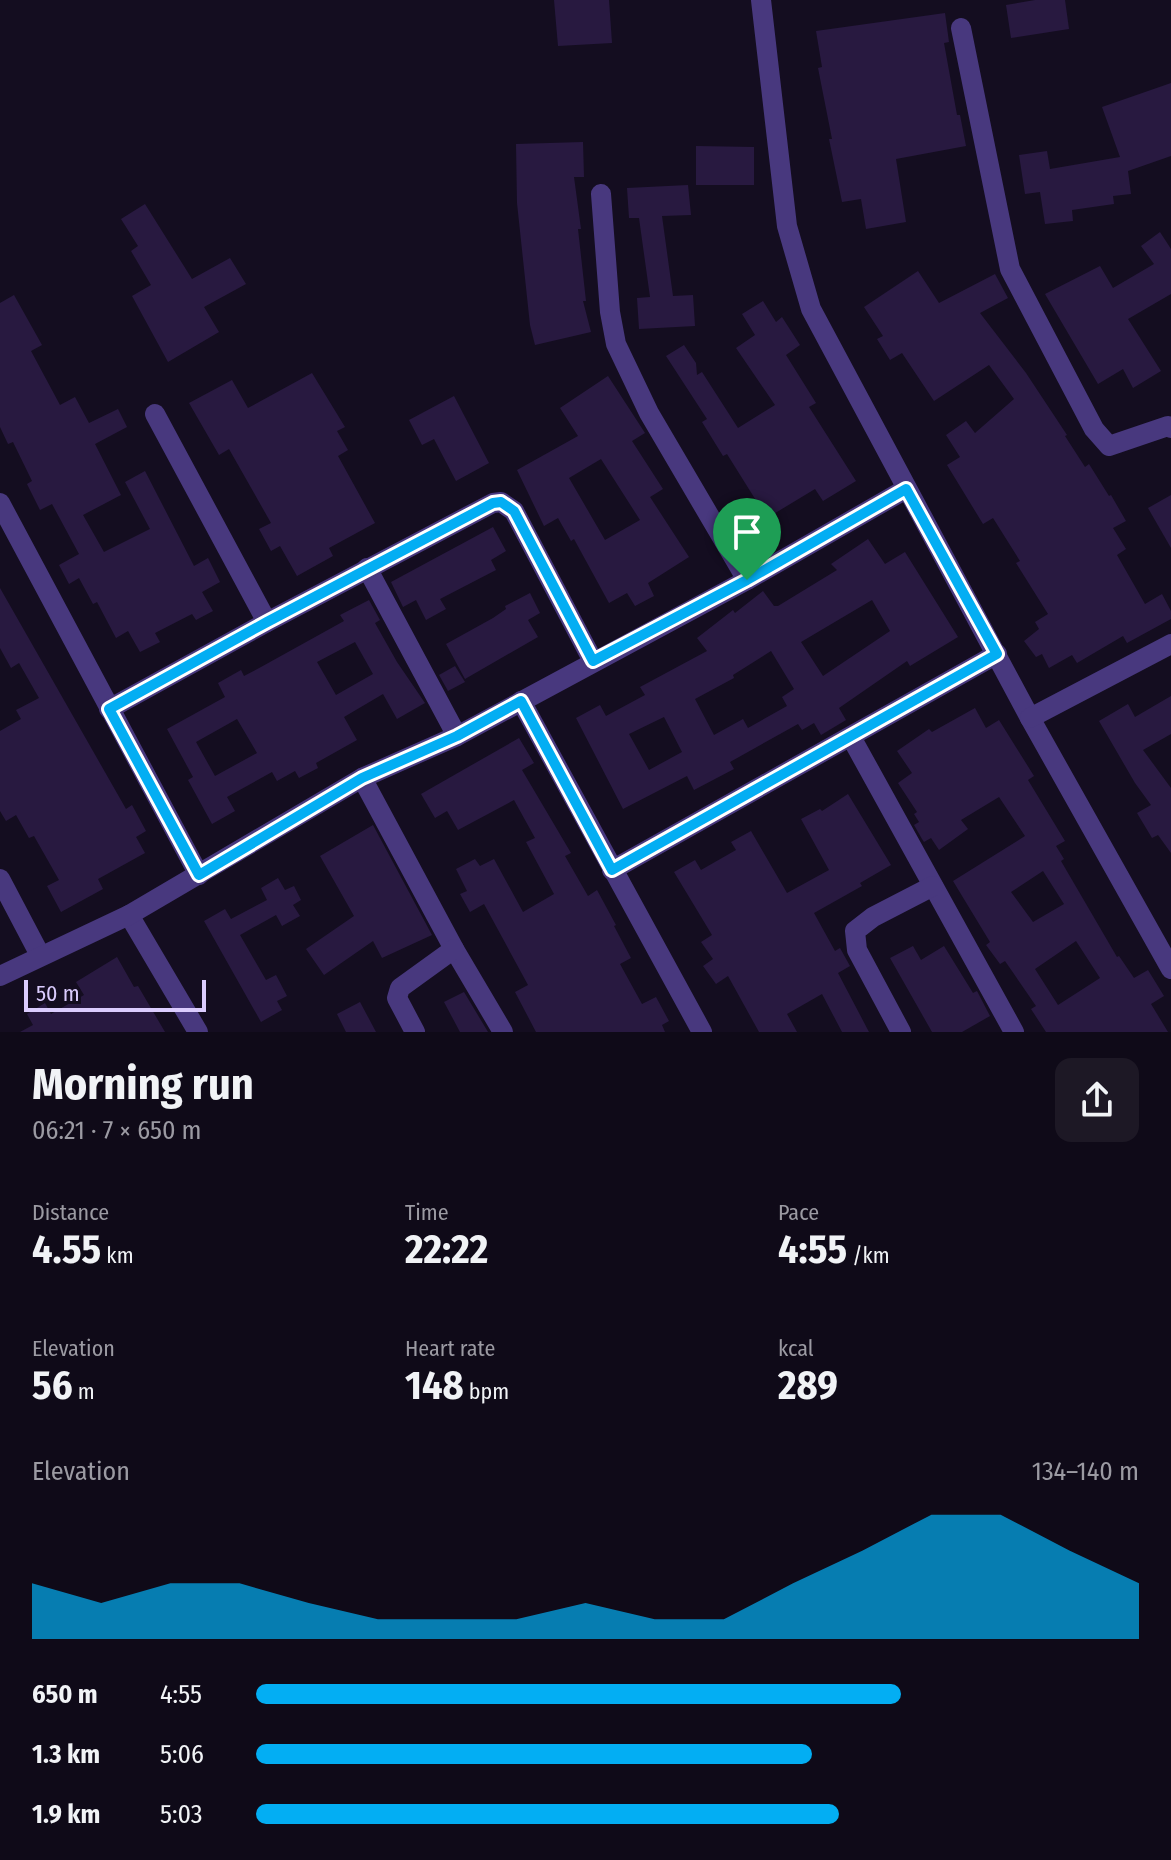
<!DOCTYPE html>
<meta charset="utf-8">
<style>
body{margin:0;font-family:"Fira Sans Condensed",sans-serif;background:#1d1825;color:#f1f3f6;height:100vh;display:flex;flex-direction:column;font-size:30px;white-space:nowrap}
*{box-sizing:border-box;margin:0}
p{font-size:26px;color:#9b9aa2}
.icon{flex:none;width:44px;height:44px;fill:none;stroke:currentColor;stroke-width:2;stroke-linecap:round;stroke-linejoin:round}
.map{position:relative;height:1032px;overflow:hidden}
.side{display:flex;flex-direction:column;background:#0f0a18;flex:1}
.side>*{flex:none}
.scale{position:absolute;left:24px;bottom:20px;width:182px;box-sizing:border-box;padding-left:8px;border:4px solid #dbccfe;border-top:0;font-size:22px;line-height:28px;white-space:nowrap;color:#dbccfe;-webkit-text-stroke:6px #140d20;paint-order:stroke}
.pin{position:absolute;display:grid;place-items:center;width:68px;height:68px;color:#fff;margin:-82px -34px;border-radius:50% 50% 50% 0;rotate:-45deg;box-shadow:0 0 8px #0007}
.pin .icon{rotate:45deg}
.round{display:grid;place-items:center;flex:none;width:84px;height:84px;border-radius:16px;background:#1d1825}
.headline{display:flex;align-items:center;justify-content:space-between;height:136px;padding:0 32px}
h1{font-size:44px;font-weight:700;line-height:60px}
.figures{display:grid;grid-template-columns:repeat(3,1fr);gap:12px;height:136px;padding:8px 32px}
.figures div{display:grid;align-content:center}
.figures b{font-size:40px;font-weight:700}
.figures small{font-size:22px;font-weight:400}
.figures p{font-size:22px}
.chart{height:224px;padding:16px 32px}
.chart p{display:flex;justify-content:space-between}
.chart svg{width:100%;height:144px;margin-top:8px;fill:#03aef3;opacity:.7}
ul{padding:0 32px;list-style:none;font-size:26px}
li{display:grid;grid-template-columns:128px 96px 1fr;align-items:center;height:60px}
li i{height:20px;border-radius:10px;background:#03aef3}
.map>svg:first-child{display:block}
.building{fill:#281940;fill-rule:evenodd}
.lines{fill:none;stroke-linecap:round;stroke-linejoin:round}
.minor{stroke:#48387e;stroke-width:20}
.route-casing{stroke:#fff;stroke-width:16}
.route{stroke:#03aef3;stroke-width:10}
</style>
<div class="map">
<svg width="1171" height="1032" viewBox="0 0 1171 1032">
<rect width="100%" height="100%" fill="#140d20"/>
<g class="building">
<path d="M554 0H609L612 43 558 46Z"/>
<path d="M1035 0H1065L1069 29 1011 38 1006 5Z"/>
<path d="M945 13 949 42 944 43 957 115H960L966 146 896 159 906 222 866 229 861 199 842 202 829 139H832L818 68 822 67 816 31Z"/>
<path d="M1171 83V156L1128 171 1131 194 1113 196 1114 204 1072 210 1073 221 1045 224 1040 192 1025 194 1019 155 1047 151 1050 169 1120 157 1102 107Z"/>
<path d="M583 142 584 177H574L581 229H578L586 301H583L591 332 535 345 530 325 517 203 516 144Z"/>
<path d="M696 146 754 147V185H696Z"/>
<path d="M688 185 691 215 662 216 673 296 693 295 695 326 639 329 637 298 650 297 639 218H629L627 188Z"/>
<path d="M145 204 192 279 230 258 246 284 204 307 219 332 168 362 132 296 151 285 131 251 138 246 121 219Z"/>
<path d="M1160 232 1171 249V294L1128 319 1161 371 1133 388 1123 369 1098 384 1045 294 1100 266 1113 288 1154 264 1141 246Z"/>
<path d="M918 271 939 303 995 274 1008 298 980 313 1026 373 1067 435 1065 436 1085 467 1089 464 1109 496 1111 495 1126 521 1113 528 1126 549 1117 555 1145 604 1162 594 1171 611V619L1127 643 1123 636 1077 663 1072 655 1049 668 1042 654 1036 657 1024 641 1039 629 1035 622 1048 614 1016 563 1020 561 993 518 983 524 947 465 960 457 946 435 966 421 975 433 1014 399 989 365 934 401 902 353 890 360 877 339 883 336 864 307Z"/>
<path d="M14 295 42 345 31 351 60 405 75 397 89 423 118 409 127 427 95 444 121 495 83 515 104 552 150 529 125 482 145 471 194 566 208 558 220 582 202 592 213 611 196 620 192 614 155 633 160 642 140 652 128 631 116 638 97 602 93 604 79 578 69 584 59 565 79 554 52 504 40 510 27 484 32 481 13 442 8 444 0 427V303Z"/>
<path d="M763 301 776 322 782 317 800 345 786 355 816 403 809 407 856 481 823 501 815 489 767 518 727 454 723 456 702 422 707 419 666 356 684 345 696 363 697 375 702 372 738 428 775 405 736 348 755 335 742 314Z"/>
<path d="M312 373 345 427 337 431 348 450 338 456 375 523 329 548 333 556 297 576 280 546 271 551 259 529 271 523 229 449 219 455 189 403 232 380 248 408Z"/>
<path d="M608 376 645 433 632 441 663 489 650 497 689 557 648 583 654 596 635 606 627 593 609 603 574 539 571 541 558 518 544 526 517 470 578 436 560 408ZM601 459 640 520 605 540 569 478Z"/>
<path d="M454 396 489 463 456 481 434 439 422 445 409 420Z"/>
<path d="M1171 495V548L1148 508Z"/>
<path d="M493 527 506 551 491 560 496 570 440 599 446 609 426 620 416 600 403 607 391 582Z"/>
<path d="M868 539 885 564 905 552 958 637 910 666 907 661 839 708 846 720 821 735 814 723 802 730 798 724 730 762 734 769 694 790 687 776 623 809 576 718 600 705 606 716 645 695 640 687 707 651 697 638 733 610 735 613 763 591 774 606H778L837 570 831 564ZM872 600 890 631 823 676 801 642ZM771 651 794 689 782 697 787 706 748 728 743 719 714 735 695 699 734 678 733 675ZM664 717 682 752 649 770 629 734Z"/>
<path d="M0 588 126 809 132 805 146 831 136 837 145 853 98 879 103 889 61 912 47 886 59 880 34 836 29 838 16 815 6 821 0 811V731L21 719 16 710 39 698 19 663 11 668 0 648Z"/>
<path d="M530 593 540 613 528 620 538 637 465 679 446 644 493 618 506 609 505 606Z"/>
<path d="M369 600 380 620 375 623 397 662 425 703 397 719 383 694 344 717 357 740 316 763 318 768 299 778 295 771 277 781 272 772 227 797 235 811 212 824 188 780 193 777 167 729 225 697 218 683 241 670 244 676 261 667 344 621 340 615ZM355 642 373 674 336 695 317 662ZM237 719 257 753 215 776 196 742Z"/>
<path d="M455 666 465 682 448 691 439 675Z"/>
<path d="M1171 696V734L1143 750 1171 788V853L1158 835 1152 838 1137 813 1151 805 1135 783 1099 721 1128 704 1135 717Z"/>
<path d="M975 708 986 728 999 720 1034 776 1028 780 1065 841 1056 846 1064 859 1061 861 1117 957 1119 956 1134 978 1148 970 1164 996 1151 1004 1168 1032H1046L1031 1009 1036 1006 1005 961 1000 964 986 945 990 942 953 881 1025 836 999 797 961 820 968 829 939 850 931 838 924 842 922 839 914 825 919 822 914 814 917 812 898 783 912 773 897 751 929 729 932 732ZM1043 871 1064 904 1033 922 1011 892ZM1076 941 1100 978 1058 1005 1035 969Z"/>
<path d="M519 738 534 763 522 770 571 853 565 856 588 896 597 890 616 925 614 926 631 958 620 964 642 1004 656 997 669 1021 662 1025 665 1032H536L515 992 528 985 484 904 470 912 460 894 467 891 456 869 475 859 480 866 494 859 523 912 554 894 526 842 535 838 514 800 458 830 447 811 435 818 421 794Z"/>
<path d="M848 794 891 865 860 883 862 886 814 913 835 951 840 948 850 966 838 973 869 1032H842L822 994 787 1014 797 1032H759L728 976 716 984 703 966 713 959 701 942 712 935 674 872 695 860 701 870 736 850 731 842 751 831 787 893 829 870 801 819 820 809 822 811Z"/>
<path d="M373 825 432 935 382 958 373 941 324 975 306 949 354 916 320 856Z"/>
<path d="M278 878 285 890 294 886 301 900 293 905 300 916 282 926 276 915 240 935 266 980 276 975 287 996 277 1001 282 1010 261 1022 204 921 225 909 231 919 267 900 261 888Z"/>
<path d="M913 946 921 960 944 946 973 993 977 991 990 1016 962 1032H932L890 958Z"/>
<path d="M117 957 134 987 138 986 165 1032H20L33 1025 27 1014 45 1003 51 1014 84 995 76 982Z"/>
<path d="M464 992 488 1032H460L444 1002Z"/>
<path d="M360 1002 376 1032H346L337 1014Z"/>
</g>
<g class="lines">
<g class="minor">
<path d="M761 0 787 226 811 309 1030 718 1171 969"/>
<path d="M961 28 1010 269 1094 429 1109 446 1168 426 1171 428"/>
<path d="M601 194 610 312 616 344 649 413 747 580"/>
<path d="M155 414 267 622"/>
<path d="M0 503 199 875"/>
<path d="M367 568 457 736"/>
<path d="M521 701 702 1032"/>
<path d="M109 709 267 622 493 503 501 502 514 511 593 661"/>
<path d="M1030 718 1171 644"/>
<path d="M851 737 1014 1032"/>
<path d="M362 778 454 949 503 1032"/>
<path d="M612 870 997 654"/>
<path d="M0 879 40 955"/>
<path d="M129 915 198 1032"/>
<path d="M0 976 129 915 362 778 457 736 747 580 906 489"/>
<path d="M415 1032 397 998 400 988 454 949"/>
<path d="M901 1032 857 950 855 931 873 917 933 886"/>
</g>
</g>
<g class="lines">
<defs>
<path id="route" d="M906 489 997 654 612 870 521 701 457 736 362 778 199 875 109 709 267 622 493 503 501 502 514 511 593 661 747 580Z"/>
</defs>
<use href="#route" class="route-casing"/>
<use href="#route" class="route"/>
</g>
</svg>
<div class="scale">50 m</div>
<div class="pin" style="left:747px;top:580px;background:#1e9e55"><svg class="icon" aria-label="arrive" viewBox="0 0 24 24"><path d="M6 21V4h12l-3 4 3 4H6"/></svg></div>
</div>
<section class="side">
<div class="headline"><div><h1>Morning run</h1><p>06:21 · 7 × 650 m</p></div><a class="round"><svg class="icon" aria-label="share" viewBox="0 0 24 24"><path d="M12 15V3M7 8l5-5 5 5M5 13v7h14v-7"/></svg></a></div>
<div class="figures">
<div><p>Distance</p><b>4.55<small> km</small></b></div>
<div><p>Time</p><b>22:22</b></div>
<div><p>Pace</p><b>4:55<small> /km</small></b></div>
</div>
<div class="figures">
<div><p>Elevation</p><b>56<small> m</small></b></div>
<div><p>Heart rate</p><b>148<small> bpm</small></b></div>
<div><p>kcal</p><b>289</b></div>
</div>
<div class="chart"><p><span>Elevation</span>134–140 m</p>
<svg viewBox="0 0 160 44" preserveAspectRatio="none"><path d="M0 44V27L10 33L20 27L30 27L40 33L50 38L60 38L70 38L80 33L90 38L100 38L110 27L120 17L130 6L140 6L150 17L160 27V44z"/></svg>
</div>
<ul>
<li><b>650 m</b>4:55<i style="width:73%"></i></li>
<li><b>1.3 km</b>5:06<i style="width:63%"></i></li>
<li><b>1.9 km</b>5:03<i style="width:66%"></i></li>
</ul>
</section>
